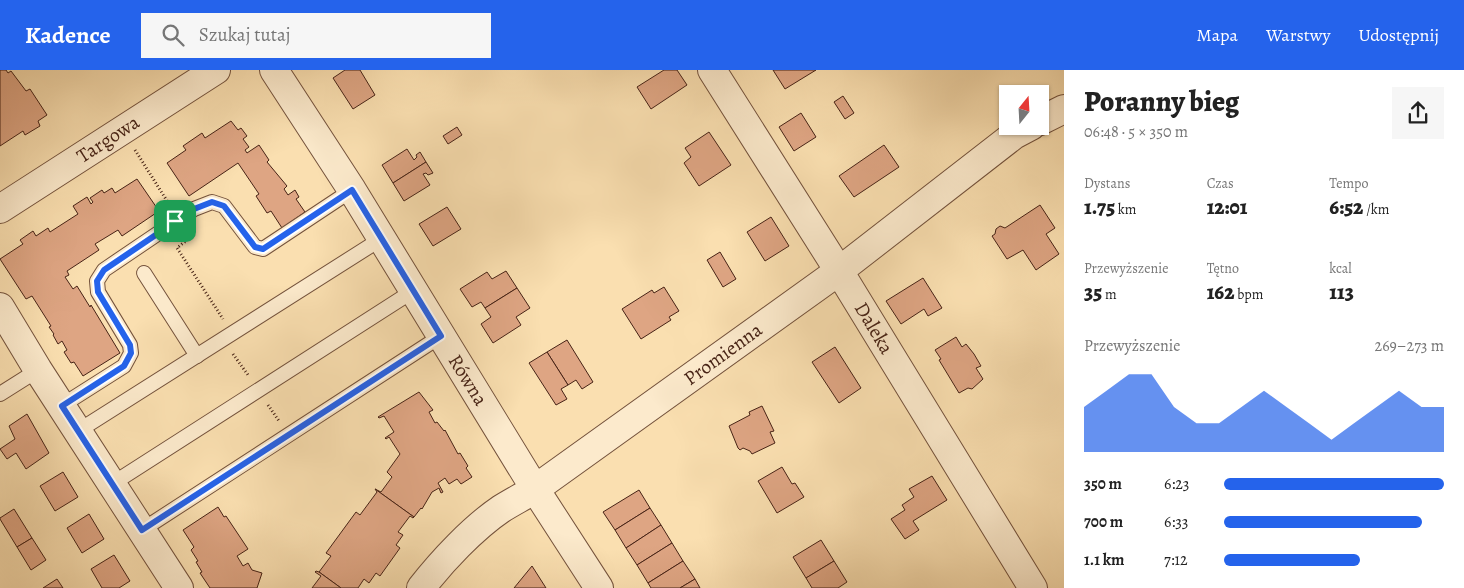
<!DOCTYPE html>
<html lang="pl">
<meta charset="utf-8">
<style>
body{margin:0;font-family:Alegreya,serif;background:#f6f6f6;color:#222;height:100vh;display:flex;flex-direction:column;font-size:19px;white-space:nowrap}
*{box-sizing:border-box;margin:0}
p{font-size:16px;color:#767676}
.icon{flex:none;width:28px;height:28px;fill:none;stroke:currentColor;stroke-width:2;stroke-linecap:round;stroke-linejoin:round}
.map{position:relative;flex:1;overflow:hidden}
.panel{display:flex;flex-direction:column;background:#fff;width:400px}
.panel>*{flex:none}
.needle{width:32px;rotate:18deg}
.fabs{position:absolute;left:999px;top:15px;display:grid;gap:10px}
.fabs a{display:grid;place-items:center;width:50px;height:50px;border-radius:0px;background:#fff;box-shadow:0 1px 4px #0004;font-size:25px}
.pin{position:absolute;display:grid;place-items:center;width:42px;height:42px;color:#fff;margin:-21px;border-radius:10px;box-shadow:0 2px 8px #0006}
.round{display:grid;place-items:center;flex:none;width:52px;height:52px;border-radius:0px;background:#f6f6f6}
.head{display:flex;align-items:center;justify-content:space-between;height:85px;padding:0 20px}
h1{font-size:28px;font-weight:800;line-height:38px}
.metrics{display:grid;grid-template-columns:repeat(3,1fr);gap:8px;height:85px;padding:5px 20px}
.metrics div{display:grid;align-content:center}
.metrics b{font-size:21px;font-weight:800}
.metrics small{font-size:14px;font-weight:400}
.metrics p{font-size:14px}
.chart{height:140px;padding:10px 20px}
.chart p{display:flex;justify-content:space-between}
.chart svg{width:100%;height:90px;margin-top:5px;fill:#2563eb;opacity:.7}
ul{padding:0 20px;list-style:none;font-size:16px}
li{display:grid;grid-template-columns:80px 60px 1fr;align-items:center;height:38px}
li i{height:12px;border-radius:6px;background:#2563eb}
header{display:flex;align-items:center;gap:30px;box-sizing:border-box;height:70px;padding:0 25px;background:#2563eb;color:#fff}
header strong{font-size:24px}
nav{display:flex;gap:28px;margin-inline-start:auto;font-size:18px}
.search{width:350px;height:45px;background:#f6f6f6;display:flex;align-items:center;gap:12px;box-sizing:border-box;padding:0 18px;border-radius:0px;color:#767676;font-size:19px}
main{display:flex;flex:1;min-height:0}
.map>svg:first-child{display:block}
.building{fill:#dea583;stroke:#472316}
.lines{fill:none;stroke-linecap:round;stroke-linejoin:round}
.lane-casing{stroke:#74523c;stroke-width:16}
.street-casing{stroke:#74523c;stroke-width:30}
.path{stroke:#472316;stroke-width:3;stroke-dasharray:1 2.5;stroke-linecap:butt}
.lane{stroke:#fceacc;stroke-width:14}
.street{stroke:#fceacc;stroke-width:28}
.route-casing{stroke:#fff;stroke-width:10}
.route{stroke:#2563eb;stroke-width:6}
.labels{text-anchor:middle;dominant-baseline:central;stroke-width:4;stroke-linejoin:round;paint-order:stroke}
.street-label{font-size:20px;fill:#472316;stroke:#fceacc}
</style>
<header>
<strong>Kadence</strong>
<div class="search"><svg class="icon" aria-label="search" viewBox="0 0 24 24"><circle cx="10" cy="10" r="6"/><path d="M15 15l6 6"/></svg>Szukaj tutaj</div>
<nav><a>Mapa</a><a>Warstwy</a><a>Udostępnij</a></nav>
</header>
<main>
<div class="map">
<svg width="1064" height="518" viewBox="0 0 1064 518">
<rect width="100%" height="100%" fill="#fadfb0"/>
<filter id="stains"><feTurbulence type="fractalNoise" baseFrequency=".004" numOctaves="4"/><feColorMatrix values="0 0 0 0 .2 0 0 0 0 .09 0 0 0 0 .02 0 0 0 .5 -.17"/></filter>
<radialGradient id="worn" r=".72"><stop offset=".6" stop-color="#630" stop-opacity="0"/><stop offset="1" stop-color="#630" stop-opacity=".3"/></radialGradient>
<g class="building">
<path d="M0 0H6L8 3 11 1 26 21 30 19 47 45 38 51 40 56 25 65 23 61 0 76Z"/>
<path d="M345 0H360L375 25 353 39 333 8Z"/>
<path d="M664 0H677L687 15 651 39 637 17Z"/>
<path d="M773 0H816L785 19Z"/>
<path d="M843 26 854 43 845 49 834 32Z"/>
<path d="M801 43 816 67 794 81 779 57Z"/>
<path d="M231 51 238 60 241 58 247 66 243 69 249 77 245 80 247 83 259 75 269 90 267 92 287 116 284 119 288 125 295 120 299 127 296 129 305 142 282 158 271 141 267 143 256 126 259 124 238 93 189 126 167 93 186 80 183 76 202 63 205 68Z"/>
<path d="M457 57 462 65 448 74 443 66Z"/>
<path d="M709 62 731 95 699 116 684 93 691 87 685 78Z"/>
<path d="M884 75 899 97 854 127 839 106Z"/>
<path d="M407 79 414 90 417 87 416 85 420 82 426 92 393 113 382 95Z"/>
<path d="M426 92 433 103 428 105 426 103 423 104 430 115 404 131 393 113Z"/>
<path d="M137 109 159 141 122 166 118 160 95 174 99 180 67 201 69 205 65 207 73 219 77 216 90 237 91 235 120 283 83 306 74 292 71 293 64 282 67 280 62 271 58 274 53 265 54 264 49 257 51 256 32 226 26 229 0 189 23 174 20 170 33 161 36 166 48 158 50 162 78 144 73 136 87 127 91 134 93 132 90 128 102 120 104 123 112 118 115 123Z"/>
<path d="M1040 135 1055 158 1046 164 1059 184 1036 200 1023 180 1007 189 992 166 995 164 996 159 1000 156 1005 158Z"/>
<path d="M447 137 461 159 433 176 419 154Z"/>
<path d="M771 147 789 176 765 191 747 162Z"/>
<path d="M720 182 736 209 723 217 707 190Z"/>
<path d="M506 201 517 218 485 238 481 232 472 237 460 219 487 202 492 209Z"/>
<path d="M923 208 942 238 928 246 924 239 901 254 886 231Z"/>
<path d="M664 217 679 241 669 247 671 250 641 269 622 239 652 220 654 223Z"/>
<path d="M517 218 530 238 516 247 521 255 493 273 481 254 491 247 485 238Z"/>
<path d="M956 267 962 277 966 274 974 284 981 296 976 298 983 309 972 319 968 318 959 323 939 290 941 289 935 280Z"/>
<path d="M567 270 593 312 582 319 576 310 568 315 547 282Z"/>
<path d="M835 277 861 318 839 333 812 292Z"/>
<path d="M547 282 568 315 561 319 567 329 556 335 529 293Z"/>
<path d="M419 322 433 340 429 342 435 353 437 352 444 361 445 360 458 384 460 383 468 396 466 398 472 407 461 414 457 409 449 414 445 408 438 413 443 422 441 423 439 418 432 422 422 439 421 438 414 447 375 419 381 422 392 407 387 402 400 384 389 367 386 369 385 368 394 362 384 346 379 348 378 347Z"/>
<path d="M762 336 774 361 770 362 775 373 752 384 750 381 743 378 740 380 738 378 729 356 750 345 749 342Z"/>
<path d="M27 344 49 383 26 399 16 383 7 389 0 379 15 369 9 356Z"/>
<path d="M782 397 792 414 795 413 804 427 777 443 758 411Z"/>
<path d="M63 402 78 427 55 441 40 416Z"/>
<path d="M932 406 947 430 913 451 919 460 905 469 891 449 905 440 902 435 914 427 909 419Z"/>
<path d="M375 419 414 447 413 448 410 446 398 462 403 465 396 475 400 478 380 506 376 503 369 513 364 509 358 518H341L319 502 331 486 326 483 356 442 360 445 377 422Z"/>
<path d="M639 420 650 438 615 460 603 442Z"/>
<path d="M218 437 224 447 226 446 248 479 237 486 243 496 248 493 252 500 262 503 257 518H210L200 503 202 502 196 492 198 491 191 480 194 477 183 460Z"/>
<path d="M650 438 661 455 626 478 615 460Z"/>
<path d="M14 439 32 468 17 477 0 449V448Z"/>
<path d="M89 444 104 469 82 483 67 458Z"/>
<path d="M661 455 672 473 637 495 626 478Z"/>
<path d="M32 468 46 490 31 500 17 477Z"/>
<path d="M821 470 834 491 806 508 793 487Z"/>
<path d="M672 473 683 491 648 513 637 495Z"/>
<path d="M114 485 130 511 119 518H102L91 499Z"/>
<path d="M683 491 695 509 680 518H651L648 513Z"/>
<path d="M834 491 847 512 838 518H812L806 508Z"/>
<path d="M532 496 546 518H514Z"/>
<path d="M316 501 319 502 341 518H312L321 506 315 502Z"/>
<path d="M57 509 63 518H43Z"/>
<path d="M695 509 700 518H680Z"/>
</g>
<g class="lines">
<defs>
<g id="lane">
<path d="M144 203 197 286"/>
<path d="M0 324 38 300"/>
<path d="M61 336 124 296 131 283 130 275 98 222 97 211 104 200 194 139 212 132 224 136 255 177 263 179 352 120"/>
<path d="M78 361 381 169"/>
<path d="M112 414 413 221"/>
<path d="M142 460 441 266"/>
</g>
<g id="street">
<path d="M274 0 352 120 535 419 599 518"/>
<path d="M712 0 839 201 1033 518"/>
<path d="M1040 51 1064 39"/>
<path d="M0 139 216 0"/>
<path d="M0 237 38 300 179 518"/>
<path d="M421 518C442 491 473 458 501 439 512 432 524 426 535 419L839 201 1014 65 1031 56"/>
</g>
</defs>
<use href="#lane" class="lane-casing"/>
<use href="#street" class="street-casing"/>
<g class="path">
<path d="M135 80 169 134"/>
<path d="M185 166 187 170 177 178 223 249"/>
<path d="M233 284 248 305"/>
<path d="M268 335 279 351"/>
</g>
<use href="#lane" class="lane"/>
<use href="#street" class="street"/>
</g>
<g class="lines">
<defs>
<path id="route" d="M352 120 441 266 142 460 62 336 124 296 131 283 130 275 98 222 97 211 104 200 194 139 212 132 224 136 255 177 263 179Z"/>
</defs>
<use href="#route" class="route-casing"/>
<use href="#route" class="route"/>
</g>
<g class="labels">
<g class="street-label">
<text transform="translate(108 69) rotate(-33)">Targowa</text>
<text transform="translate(874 258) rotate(59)">Daleka</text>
<text transform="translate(723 284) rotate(-36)">Promienna</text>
<text transform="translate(468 310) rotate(58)">Równa</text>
</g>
</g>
<rect width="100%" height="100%" filter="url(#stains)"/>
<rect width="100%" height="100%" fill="url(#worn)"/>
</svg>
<div class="fabs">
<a><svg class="needle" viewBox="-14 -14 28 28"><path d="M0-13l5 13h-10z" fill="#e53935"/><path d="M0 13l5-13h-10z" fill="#767676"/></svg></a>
</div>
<div class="pin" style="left:175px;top:151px;background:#1e9e55"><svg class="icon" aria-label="arrive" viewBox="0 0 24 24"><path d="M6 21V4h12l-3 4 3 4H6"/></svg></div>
</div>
<section class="panel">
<div class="head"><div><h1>Poranny bieg</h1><p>06:48 · 5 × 350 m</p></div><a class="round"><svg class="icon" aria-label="share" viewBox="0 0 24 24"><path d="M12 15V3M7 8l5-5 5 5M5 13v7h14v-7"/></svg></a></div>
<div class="metrics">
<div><p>Dystans</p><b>1.75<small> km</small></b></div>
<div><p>Czas</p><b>12:01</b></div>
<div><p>Tempo</p><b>6:52<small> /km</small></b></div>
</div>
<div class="metrics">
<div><p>Przewyższenie</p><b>35<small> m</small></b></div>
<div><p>Tętno</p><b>162<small> bpm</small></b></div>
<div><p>kcal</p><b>113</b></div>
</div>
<div class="chart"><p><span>Przewyższenie</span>269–273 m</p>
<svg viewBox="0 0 160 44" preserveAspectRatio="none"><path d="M0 44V22L10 14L20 6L30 6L40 22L50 30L60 30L70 22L80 14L90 22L100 30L110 38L120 30L130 22L140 14L150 22L160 22V44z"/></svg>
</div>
<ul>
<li><b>350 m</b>6:23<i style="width:100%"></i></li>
<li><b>700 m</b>6:33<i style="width:90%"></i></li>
<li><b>1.1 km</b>7:12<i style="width:62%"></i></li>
</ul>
</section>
</main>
